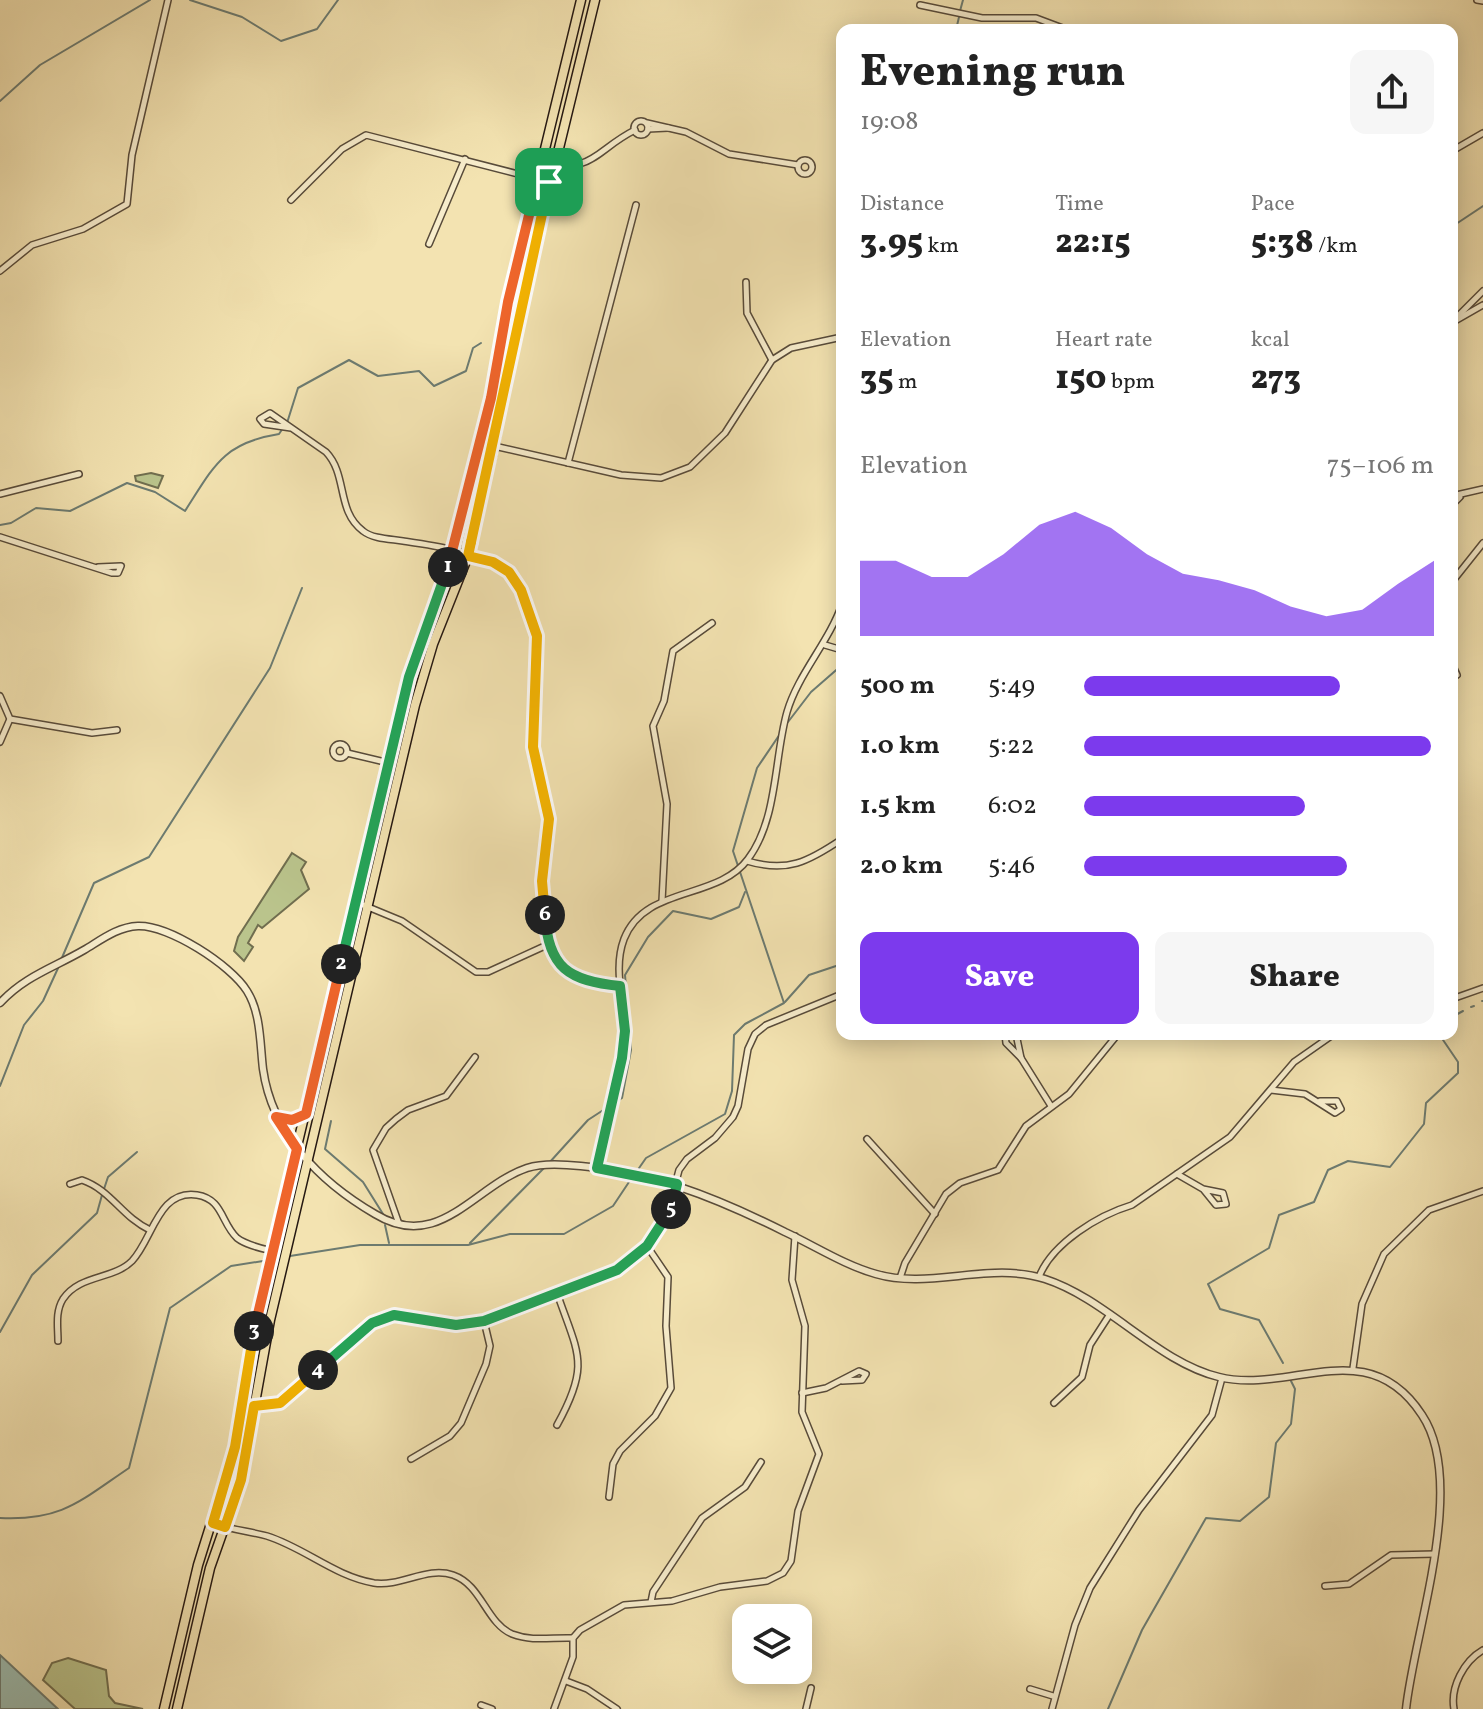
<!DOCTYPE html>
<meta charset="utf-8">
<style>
body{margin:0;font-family:Vollkorn,serif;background:#f6f6f6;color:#222;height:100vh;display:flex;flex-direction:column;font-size:30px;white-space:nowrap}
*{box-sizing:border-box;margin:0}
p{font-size:26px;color:#767676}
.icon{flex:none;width:44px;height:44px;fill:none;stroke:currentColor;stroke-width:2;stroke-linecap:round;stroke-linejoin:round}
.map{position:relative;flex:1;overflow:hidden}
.details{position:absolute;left:836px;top:24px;width:622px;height:1016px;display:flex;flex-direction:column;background:#fff;border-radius:16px;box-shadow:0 4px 20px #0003}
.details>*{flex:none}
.tools{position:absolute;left:732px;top:1604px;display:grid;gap:16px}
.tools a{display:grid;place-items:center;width:80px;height:80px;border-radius:16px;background:#fff;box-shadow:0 4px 20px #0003;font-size:40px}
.pin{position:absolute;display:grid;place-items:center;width:68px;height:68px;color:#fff;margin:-34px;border-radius:16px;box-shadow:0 4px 12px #0006}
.km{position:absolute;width:40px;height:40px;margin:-20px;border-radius:50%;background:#222;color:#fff;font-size:22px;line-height:40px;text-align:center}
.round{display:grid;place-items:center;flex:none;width:84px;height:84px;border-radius:16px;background:#f6f6f6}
.head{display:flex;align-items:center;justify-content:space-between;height:136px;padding:0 24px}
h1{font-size:44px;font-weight:800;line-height:60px}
.figures{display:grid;grid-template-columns:repeat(3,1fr);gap:12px;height:136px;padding:8px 24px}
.figures div{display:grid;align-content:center}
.figures b{font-size:34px;font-weight:800}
.figures small{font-size:22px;font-weight:400}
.figures p{font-size:22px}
.chart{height:224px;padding:16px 24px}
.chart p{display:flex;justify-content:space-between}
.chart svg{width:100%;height:144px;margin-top:8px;fill:#7c3aed;opacity:.7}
.cta{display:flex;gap:16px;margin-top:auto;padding:16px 24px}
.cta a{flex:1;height:92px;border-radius:16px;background:#7c3aed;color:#fff;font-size:32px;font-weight:800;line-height:92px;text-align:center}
.cta a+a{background:#f6f6f6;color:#222}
ul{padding:0 24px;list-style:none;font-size:26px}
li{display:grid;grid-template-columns:128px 96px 1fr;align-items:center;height:60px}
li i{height:20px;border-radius:10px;background:#7c3aed}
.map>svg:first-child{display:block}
.green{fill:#bac48c;stroke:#706e4f;stroke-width:2}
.water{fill:#9cbdb1;stroke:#6c7b71;stroke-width:2}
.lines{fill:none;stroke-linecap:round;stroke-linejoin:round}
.stream{stroke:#6c7b71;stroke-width:2}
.minor-casing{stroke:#584b3a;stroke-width:8}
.tertiary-casing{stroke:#584b3a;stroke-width:9}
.primary-casing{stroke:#251812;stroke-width:11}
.minor{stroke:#f7edcc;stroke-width:5}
.tertiary{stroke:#f7edcc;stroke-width:6}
.primary{stroke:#f3e3b1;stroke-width:8}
.split-1-casing{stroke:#fff;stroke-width:16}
.split-2-casing{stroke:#fff;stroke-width:16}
.split-3-casing{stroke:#fff;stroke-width:16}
.split-4-casing{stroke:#fff;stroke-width:16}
.split-5-casing{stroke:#fff;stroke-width:16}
.split-6-casing{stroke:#fff;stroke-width:16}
.split-7-casing{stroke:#fff;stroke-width:16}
.split-8-casing{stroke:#fff;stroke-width:16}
.split-1{stroke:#f0652b;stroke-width:10}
.split-2{stroke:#22a559;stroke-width:10}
.split-3{stroke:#f0652b;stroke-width:10}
.split-4{stroke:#f5b400;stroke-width:10}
.split-5{stroke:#22a559;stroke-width:10}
.split-6{stroke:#22a559;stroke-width:10}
.split-7{stroke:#f5b400;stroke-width:10}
.split-8{stroke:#f5b400;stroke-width:10}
</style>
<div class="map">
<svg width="1483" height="1709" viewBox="0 0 1483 1709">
<rect width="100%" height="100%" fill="#f3e3b1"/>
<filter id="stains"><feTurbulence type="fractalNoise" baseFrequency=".0025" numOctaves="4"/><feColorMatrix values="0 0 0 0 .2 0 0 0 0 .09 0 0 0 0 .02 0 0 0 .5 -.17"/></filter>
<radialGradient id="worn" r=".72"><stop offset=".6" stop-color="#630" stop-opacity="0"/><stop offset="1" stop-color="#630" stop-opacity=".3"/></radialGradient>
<g class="green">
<path d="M151 473 163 476 158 488 136 481 135 476Z"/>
<path d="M292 853 306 862 301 870 309 889 262 928 258 925 248 943 253 947 244 961 234 951 238 937Z"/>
<path d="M68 1658 106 1670 109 1696 115 1703 143 1709H75L43 1680 52 1663Z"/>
</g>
<path class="water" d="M0 1655 58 1709H0Z"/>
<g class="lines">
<g class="stream">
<path d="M190 0 242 17 281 41 317 29 338 0"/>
<path d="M960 11 963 0"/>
<path d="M956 30 959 17"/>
<path d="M0 101 40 65 150 0"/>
<path d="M1452 231 1456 224 1483 206"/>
<path d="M287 423 298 388 349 360 378 376 419 371 434 386 466 371 473 348 481 343"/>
<path d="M0 525 11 523 36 508 70 511 127 483 155 492 185 511C214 466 223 443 279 434L283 428"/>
<path d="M788 722 811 692 842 665"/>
<path d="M61 960 94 883 149 857 270 668 302 588"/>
<path d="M1482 1001H1483"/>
<path d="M785 1002 809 975 842 964"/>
<path d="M1471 1007 1474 1006"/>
<path d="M1452 1017 1463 1011"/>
<path d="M0 1086 24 1025 43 1001 59 966"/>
<path d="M616 1102 622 1098 631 1050 625 975 648 937 673 911 711 919 739 907 745 892"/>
<path d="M331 1121 325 1149 363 1182 383 1214"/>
<path d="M549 1163 588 1120 611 1105"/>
<path d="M637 1171 646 1158 725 1114 732 1091 734 1035 745 1024 784 1003 733 851 757 768 780 734"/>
<path d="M104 1189 108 1177 137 1152"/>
<path d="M385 1225 389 1243"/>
<path d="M470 1243 544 1168"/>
<path d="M290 1256 360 1245H468L510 1234H564L613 1206 633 1176"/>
<path d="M0 1332 32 1275 97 1213 102 1195"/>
<path d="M1283 1363 1259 1320 1220 1309 1208 1284 1269 1248 1279 1215 1314 1202 1328 1170 1348 1161 1390 1167 1424 1124 1426 1103 1458 1073V1062L1439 1034"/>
<path d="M0 1518C62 1521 80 1501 129 1468L170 1308 231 1266 263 1261"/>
<path d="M1108 1709 1142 1630 1206 1518 1240 1521 1269 1497 1276 1443 1291 1424 1295 1389 1291 1381"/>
</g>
<defs>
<g id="minor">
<path d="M1477 0 1483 1"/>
<path d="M920 5 982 18H1036L1068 30"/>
<circle cx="641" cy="128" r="7"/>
<path d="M647 123 686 132 729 154 798 165"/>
<path d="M648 129 668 128"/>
<path d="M1452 151 1483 133"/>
<circle cx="805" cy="167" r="7"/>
<path d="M543 162C594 174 595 150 635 130"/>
<path d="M291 200 342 149 366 135 549 182"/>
<path d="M429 244 465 159"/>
<path d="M0 271 32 245 83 229 127 204 132 155 168 0"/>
<path d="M746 282 747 313 772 360"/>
<path d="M1452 322 1483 291"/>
<path d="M1453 322 1483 305"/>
<path d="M291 428 264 424 260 419 270 413 326 452C348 475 336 511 363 531 373 539 391 539 403 541 470 551 526 558 537 637 542 673 530 709 533 746 535 769 546 792 548 817 552 866 518 958 584 982 594 986 609 985 620 986"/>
<path d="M481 443 621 475 661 478 690 467 725 433 772 360 791 348 842 337"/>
<path d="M568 463 636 205"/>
<path d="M0 494 79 474"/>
<path d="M1452 496 1483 489"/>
<path d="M1452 505 1460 497"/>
<path d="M0 537 112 573H118L121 566 98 567"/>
<path d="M1452 582 1483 543"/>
<path d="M825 645 842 650"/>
<path d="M1452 664 1457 675"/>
<path d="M0 696 10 719 92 733 117 730"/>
<path d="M0 742 10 719"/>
<circle cx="340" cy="751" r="7"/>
<path d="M347 753 389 763"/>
<path d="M747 861C787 873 808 862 842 839"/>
<path d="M662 901 667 804 653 726 664 701 673 651 712 623"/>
<path d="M356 902 402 921 476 972H488L547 945"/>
<path d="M1452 999 1483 988"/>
<path d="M1005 1034 1006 1043 1021 1058 1051 1106"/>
<path d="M1016 1034 1021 1058"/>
<path d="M1271 1090 1305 1094 1335 1113 1341 1109 1337 1101H1320"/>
<path d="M867 1139 935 1214"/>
<path d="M597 1168C607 1124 621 1081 624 1036 626 1004 612 971 624 939 645 885 717 901 748 859 778 819 774 758 787 712 798 674 829 642 842 604"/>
<path d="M1177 1174 1203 1189 1223 1193 1226 1204 1216 1205 1203 1189"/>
<path d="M70 1184 82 1180C111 1190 122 1217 150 1230"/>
<path d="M399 1224 373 1150 386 1128 396 1119 408 1110 446 1096 475 1057"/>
<path d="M1039 1277C1052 1243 1099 1215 1132 1205L1230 1137 1294 1062 1334 1034"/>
<path d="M900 1278 905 1263 946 1194 960 1183 998 1170 1026 1126 1069 1094 1118 1034"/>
<path d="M58 1341C58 1327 55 1312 63 1299 80 1274 113 1280 132 1261 153 1239 158 1189 197 1195 223 1199 221 1223 237 1238 246 1245 260 1248 272 1251"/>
<path d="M1353 1368 1362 1304 1384 1254 1429 1210 1483 1191"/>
<path d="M802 1393 826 1388 859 1371 866 1374 862 1380 842 1381"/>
<path d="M1054 1403 1082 1377 1090 1345 1110 1314"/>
<path d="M241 1404 280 1403 372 1323 394 1315 456 1325 484 1321 624 1265 647 1246 665 1223 679 1170 687 1159 715 1138 733 1117 738 1106 748 1049 755 1034 766 1025 842 994"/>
<path d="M557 1425C591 1364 578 1354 557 1293"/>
<path d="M411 1459 450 1436 461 1423 486 1364 490 1346 484 1321"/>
<path d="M609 1497 613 1464 620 1451 655 1416 671 1388 666 1326 668 1277 647 1246"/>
<path d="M213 1523C231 1530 249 1531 267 1536 305 1548 334 1576 374 1583 401 1587 427 1566 453 1575 482 1585 486 1623 512 1634 533 1642 552 1637 573 1638"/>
<path d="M1325 1586 1349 1584 1391 1555 1435 1554"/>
<path d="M651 1602 653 1592 702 1518 745 1487 761 1462"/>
<path d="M566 1681 587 1689 617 1709"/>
<path d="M1030 1689 1053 1696"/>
<path d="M481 1705 492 1709"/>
<path d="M554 1709 573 1657V1638L580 1630 624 1605 672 1601 720 1587 767 1581 783 1573 791 1561 798 1511 819 1454 802 1412 805 1326 792 1280 795 1236"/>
<path d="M806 1709 811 1688"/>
<path d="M1052 1709 1075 1625 1090 1588 1139 1510 1212 1415 1222 1378"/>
<path d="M1454 1709C1450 1687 1464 1661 1483 1650"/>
</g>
<path id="tertiary" d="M0 1003C25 976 53 968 84 950 101 940 117 927 138 926 169 925 231 965 247 991 261 1013 260 1044 263 1069 272 1134 320 1182 375 1214 439 1253 474 1186 527 1168 540 1164 553 1164 567 1165 646 1169 715 1197 785 1232 815 1246 844 1265 876 1274 930 1290 990 1261 1045 1279 1107 1299 1157 1362 1219 1377 1291 1395 1367 1331 1422 1415 1468 1484 1414 1632 1406 1709"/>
<g id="primary">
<path d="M276 1117 292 1120 305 1114"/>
<path d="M164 1709 198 1565 235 1447 250 1347 272 1251 409 677 454 553 491 398 508 302 581 0"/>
<path d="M177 1709 210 1568 241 1480 270 1320 415 705 433 644 468 556 494 446 517 321 595 0"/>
</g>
</defs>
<use href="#minor" class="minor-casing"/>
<use href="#tertiary" class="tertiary-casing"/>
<use href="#primary" class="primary-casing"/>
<use href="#minor" class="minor"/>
<use href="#tertiary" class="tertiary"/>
<use href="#primary" class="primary"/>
</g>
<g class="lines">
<defs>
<path id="split-1" d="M448 567 491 398 508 302 538 178 549 182"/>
<path id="split-2" d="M341 964 409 677 448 567"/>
<path id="split-3" d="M254 1331 297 1149 276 1117 292 1120 306 1114 341 964"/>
<path id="split-4" d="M254 1331 235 1447 213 1523 225 1527 241 1480 254 1406 280 1403 318 1370"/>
<path id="split-5" d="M318 1370 372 1323 394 1315 456 1325 484 1321 617 1270 647 1246 671 1209"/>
<path id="split-6" d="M545 915C548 968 569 981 620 986L625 1031 622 1058 597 1168 677 1184 671 1209"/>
<path id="split-7" d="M471 542 468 556 493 562 509 572 521 590 537 636 533 747 549 819 542 881 545 915"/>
<path id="split-8" d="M471 542 549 182"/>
</defs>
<use href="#split-1" class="split-1-casing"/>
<use href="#split-2" class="split-2-casing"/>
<use href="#split-3" class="split-3-casing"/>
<use href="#split-4" class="split-4-casing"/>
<use href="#split-5" class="split-5-casing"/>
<use href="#split-6" class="split-6-casing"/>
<use href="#split-7" class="split-7-casing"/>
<use href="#split-8" class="split-8-casing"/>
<use href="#split-1" class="split-1"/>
<use href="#split-2" class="split-2"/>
<use href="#split-3" class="split-3"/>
<use href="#split-4" class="split-4"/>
<use href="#split-5" class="split-5"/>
<use href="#split-6" class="split-6"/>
<use href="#split-7" class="split-7"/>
<use href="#split-8" class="split-8"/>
</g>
<rect width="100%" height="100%" filter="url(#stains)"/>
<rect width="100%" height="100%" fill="url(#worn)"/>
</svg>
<div class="tools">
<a><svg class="icon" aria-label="layers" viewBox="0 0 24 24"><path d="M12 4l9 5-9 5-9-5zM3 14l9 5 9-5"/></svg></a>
</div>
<div class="pin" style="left:549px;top:182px;background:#1e9e55"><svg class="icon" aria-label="arrive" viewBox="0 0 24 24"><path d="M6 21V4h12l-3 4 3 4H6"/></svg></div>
<b class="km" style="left:448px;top:567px">1</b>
<b class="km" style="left:341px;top:964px">2</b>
<b class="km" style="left:254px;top:1331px">3</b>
<b class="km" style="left:318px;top:1370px">4</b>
<b class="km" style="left:671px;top:1209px">5</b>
<b class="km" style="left:545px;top:915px">6</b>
<section class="details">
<div class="head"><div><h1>Evening run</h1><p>19:08</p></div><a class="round"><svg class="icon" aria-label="share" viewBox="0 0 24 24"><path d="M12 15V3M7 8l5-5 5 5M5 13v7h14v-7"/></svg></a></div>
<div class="figures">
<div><p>Distance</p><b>3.95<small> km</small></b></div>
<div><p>Time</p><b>22:15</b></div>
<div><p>Pace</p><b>5:38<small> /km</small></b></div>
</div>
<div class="figures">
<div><p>Elevation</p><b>35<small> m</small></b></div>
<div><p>Heart rate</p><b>150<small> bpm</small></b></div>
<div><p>kcal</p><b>273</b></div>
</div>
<div class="chart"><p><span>Elevation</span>75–106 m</p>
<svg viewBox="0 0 160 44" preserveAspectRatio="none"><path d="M0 44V21L10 21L20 26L30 26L40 19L50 10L60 6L70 11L80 19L90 25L100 27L110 30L120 35L130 38L140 36L150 28L160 21V44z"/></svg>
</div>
<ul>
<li><b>500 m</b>5:49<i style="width:73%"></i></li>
<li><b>1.0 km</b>5:22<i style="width:99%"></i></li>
<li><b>1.5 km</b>6:02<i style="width:63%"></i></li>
<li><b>2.0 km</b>5:46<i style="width:75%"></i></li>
</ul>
<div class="cta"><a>Save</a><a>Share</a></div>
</section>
</div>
